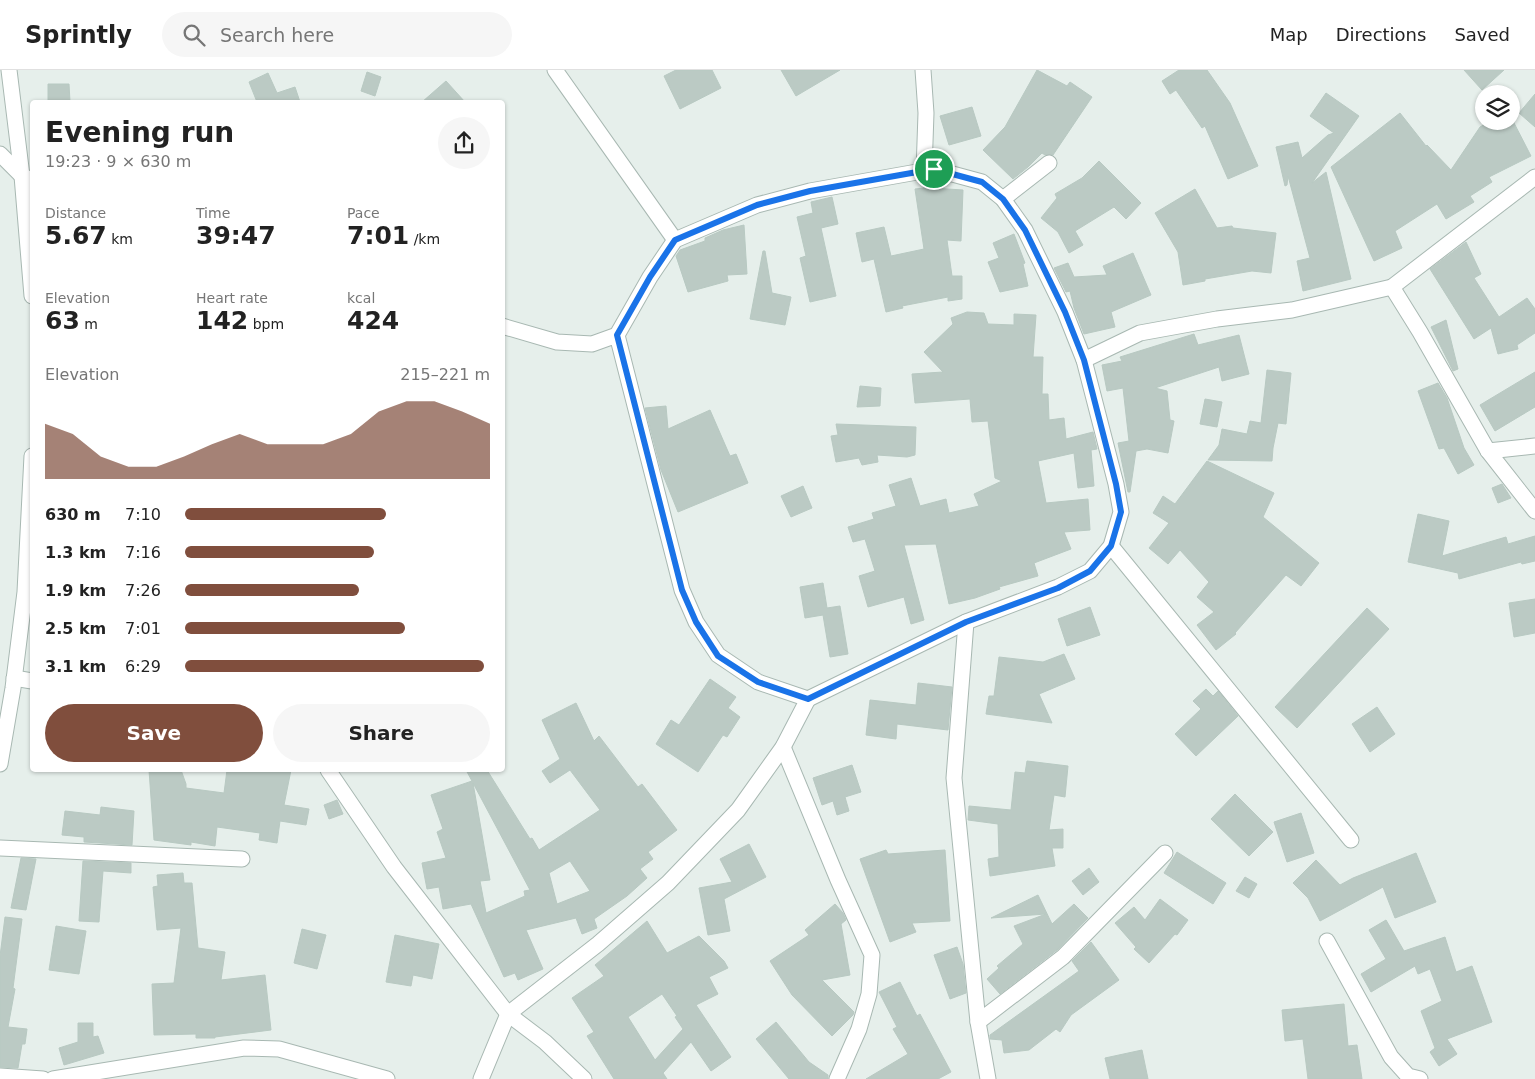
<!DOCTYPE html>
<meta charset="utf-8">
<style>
body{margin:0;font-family:"DejaVu Sans",sans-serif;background:#f6f6f6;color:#222;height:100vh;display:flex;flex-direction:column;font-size:19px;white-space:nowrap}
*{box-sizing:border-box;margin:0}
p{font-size:16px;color:#767676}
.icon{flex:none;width:28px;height:28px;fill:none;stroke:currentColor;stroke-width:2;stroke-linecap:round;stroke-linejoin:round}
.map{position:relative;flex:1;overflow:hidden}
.details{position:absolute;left:30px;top:30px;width:475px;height:672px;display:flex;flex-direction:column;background:#fff;border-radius:5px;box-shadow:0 1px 4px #0004}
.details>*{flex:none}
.tools{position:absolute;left:1475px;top:15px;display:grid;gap:10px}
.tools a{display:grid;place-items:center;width:45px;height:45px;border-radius:50%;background:#fff;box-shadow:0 1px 4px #0004;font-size:25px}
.pin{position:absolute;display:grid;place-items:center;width:42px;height:42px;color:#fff;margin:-21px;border:2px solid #fff;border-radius:50%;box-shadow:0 1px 5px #0007}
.round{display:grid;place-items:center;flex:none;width:52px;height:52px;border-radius:26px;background:#f6f6f6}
.overview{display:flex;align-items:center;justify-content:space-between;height:85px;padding:0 15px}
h1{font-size:28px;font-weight:800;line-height:38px}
.stats{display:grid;grid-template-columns:repeat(3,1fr);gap:8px;height:85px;padding:5px 15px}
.stats div{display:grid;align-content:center}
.stats b{font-size:25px;font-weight:800}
.stats small{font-size:14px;font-weight:400}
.stats p{font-size:14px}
.chart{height:140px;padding:10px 15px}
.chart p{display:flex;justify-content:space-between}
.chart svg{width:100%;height:90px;margin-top:5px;fill:#804e3d;opacity:.7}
.cta{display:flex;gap:10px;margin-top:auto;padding:10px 15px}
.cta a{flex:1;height:58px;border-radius:30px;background:#804e3d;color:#fff;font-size:20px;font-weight:800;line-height:58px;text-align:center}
.cta a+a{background:#f6f6f6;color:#222}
ul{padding:0 15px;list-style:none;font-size:16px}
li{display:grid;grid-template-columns:80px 60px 1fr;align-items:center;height:38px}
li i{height:12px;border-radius:6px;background:#804e3d}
header{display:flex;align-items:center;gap:30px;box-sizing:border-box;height:70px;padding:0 25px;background:#fff;border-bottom:1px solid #e0e0e0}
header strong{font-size:24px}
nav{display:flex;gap:28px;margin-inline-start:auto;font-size:18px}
.search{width:350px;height:45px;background:#f6f6f6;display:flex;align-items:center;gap:12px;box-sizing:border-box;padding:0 18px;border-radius:28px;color:#767676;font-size:19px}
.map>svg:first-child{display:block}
.building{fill:#bbcac4;stroke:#b8c9c2;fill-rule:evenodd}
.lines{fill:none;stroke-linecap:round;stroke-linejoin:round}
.minor-casing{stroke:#a8b8b2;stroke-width:17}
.minor{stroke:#fff;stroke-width:15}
.route-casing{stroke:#fff;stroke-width:10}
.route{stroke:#1a73e8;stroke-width:6}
</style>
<header>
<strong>Sprintly</strong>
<div class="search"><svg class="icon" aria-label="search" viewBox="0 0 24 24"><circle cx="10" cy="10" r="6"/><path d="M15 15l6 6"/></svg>Search here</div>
<nav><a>Map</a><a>Directions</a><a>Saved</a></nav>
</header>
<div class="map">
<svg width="1535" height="1009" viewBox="0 0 1535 1009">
<rect width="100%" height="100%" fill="#e6efeb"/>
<g class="building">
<path d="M676 0H712L721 18 680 39 664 6Z"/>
<path d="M781 0H840L796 26Z"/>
<path d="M1037 0 1067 16 1070 12 1092 27 1053 85H1045L1042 83 1028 97 1013 109 983 80 1005 57Z"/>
<path d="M1179 0H1207L1230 33 1258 96 1228 109 1205 56 1202 58 1176 20 1170 24 1162 11Z"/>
<path d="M1464 0H1504L1482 20Z"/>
<path d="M367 2 381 7 375 26 361 21Z"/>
<path d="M268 3 277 23 295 17 300 32H257L249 12Z"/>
<path d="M446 11 465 32H422Z"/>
<path d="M48 14H69L70 32H48Z"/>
<path d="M1326 23 1359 46 1312 113 1326 102 1351 209 1303 221 1297 191 1310 188 1288 106 1287 115 1285 116 1276 77 1298 72 1302 88 1328 65 1334 63 1310 46Z"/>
<path d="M1535 24V57L1519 43Z"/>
<path d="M972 37 981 66 949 75 940 46Z"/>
<path d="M1400 43 1426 76 1427 75 1451 100 1480 57 1490 51H1513L1531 86 1489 107 1492 112 1470 126 1474 132 1446 149 1437 134 1395 161 1402 178 1374 191 1331 97Z"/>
<path d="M1099 91 1141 133 1126 149 1114 137 1075 161 1083 175 1069 183 1058 162 1041 148 1057 128 1055 124 1082 108Z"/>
<path d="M932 117V118L963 120 961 171 947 170 952 206H962V229L948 231V227L902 236 903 238 886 242 874 189 862 192 856 163 884 157 891 186 924 179 915 119Z"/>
<path d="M1195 119 1217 158 1232 156 1233 158 1276 163 1271 203 1252 201 1205 209V211L1183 215 1178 182 1155 143Z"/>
<path d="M832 127 838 154 821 158 836 226 810 232 800 188 806 186 797 147 813 143 811 132Z"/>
<path d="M744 155 747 204 727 205 728 211 688 222 676 186 680 180 705 171V168L723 160Z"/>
<path d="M1014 164 1025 193 1023 194 1028 216 1000 222 988 192 999 188 993 173Z"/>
<path d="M1466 172 1481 204 1474 208 1499 247 1527 228 1535 239V263L1517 275 1518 279 1498 284 1491 258 1474 269 1430 199Z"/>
<path d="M763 181H765L772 223 791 227 785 255 750 249Z"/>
<path d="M1133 183 1151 225 1111 242 1115 257 1084 264 1074 238 1070 221 1066 222 1054 198 1068 193 1074 207 1107 205 1103 196Z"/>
<path d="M967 242 984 243 988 254 1014 255V244L1036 245 1033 287H1043L1042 324H1048L1049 350 1064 348 1066 369 1093 362 1097 379 1091 380 1094 416 1078 418 1074 383 1038 391 1046 433 1088 429 1090 460 1064 462 1071 479 1034 493 1038 506 999 517 1000 519 975 528 949 534 936 474 904 475 924 550 911 554 904 527 868 537 859 506 875 501 865 469 853 472 848 457 874 449 872 443 896 436 889 415 911 408 920 436 946 429 949 443 979 436 974 424 1002 411 995 408 988 351 972 352 970 329 915 333 912 304 943 302 924 282 953 254 951 248Z"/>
<path d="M1446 250 1458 299 1453 301 1431 257Z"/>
<path d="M1194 264 1198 275 1239 265 1249 304 1222 311 1219 297 1155 318 1167 321 1170 350 1174 351 1168 383 1147 379 1136 381 1130 422H1128L1118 373 1129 371 1123 318 1107 321 1102 295 1122 291 1120 287Z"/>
<path d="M1267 300 1291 303 1286 354 1278 353 1273 378 1272 391 1208 390 1219 375 1222 359 1247 364 1250 351 1261 353Z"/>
<path d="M1535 302V337L1495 361 1480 335Z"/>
<path d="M1438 313 1447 328 1464 378 1474 395 1458 404 1444 378 1439 379 1418 321Z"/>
<path d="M860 316 881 318 880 336 857 337Z"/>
<path d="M1205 329 1222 332 1217 357 1200 354Z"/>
<path d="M666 336 668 359 710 340 730 386 736 384 748 413 678 442 661 400 645 338Z"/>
<path d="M836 354 916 357 915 385 907 387 877 385 878 392 862 395 859 388 836 392 831 366 838 365Z"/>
<path d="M1207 391 1274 423 1263 447 1319 493 1301 516 1286 505 1235 563 1236 564 1216 580 1197 555 1214 542 1197 527 1209 512 1180 480 1168 494 1149 478 1169 453 1153 443 1163 426 1175 434Z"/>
<path d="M1502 414 1511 428 1498 433 1492 418Z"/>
<path d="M803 416 812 438 791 447 781 426Z"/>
<path d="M1418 444 1449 451 1442 486 1506 467 1508 474 1535 466V491L1522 494 1521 492 1459 509 1458 503 1408 492Z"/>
<path d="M823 513 827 538 840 536 848 584 830 587 823 545 805 548 800 517Z"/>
<path d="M1535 529V563L1514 567 1509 533Z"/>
<path d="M1090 537 1100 565 1067 576 1058 549Z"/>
<path d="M1367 538 1389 559 1297 658 1275 637Z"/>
<path d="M1064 584 1075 609 1039 624 1052 653 986 644 989 626H994L999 587 1043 592Z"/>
<path d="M710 609 736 627 728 638 740 647 727 667 723 665 698 702 656 674 671 650 679 655Z"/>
<path d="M918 613 952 617 948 660 897 654 896 669 866 665 870 630 916 635Z"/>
<path d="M1206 619 1213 626 1218 621 1238 646 1196 686 1175 664 1201 639 1193 631Z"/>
<path d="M576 633 594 671 599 666 638 717 642 714 677 760 648 782 653 789 640 799 647 808 627 826 594 849 597 858 582 864 576 848 526 860 543 899 518 910 515 903 504 907 471 834 443 839 439 817 427 819 422 793 446 788 437 762 443 759 431 725 472 711 466 700H487L530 769 532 768 539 780 600 740 570 700 550 713 542 701 560 689 542 650ZM473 713 530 820 524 821 525 826 486 843 480 811 490 810ZM570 791 590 821 557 834 549 803Z"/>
<path d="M1377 637 1395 664 1370 682 1352 654Z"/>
<path d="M1027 691 1068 696 1065 727 1054 725 1049 760 1063 759V778H1052L1055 796 990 806 988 789 999 787 998 754 968 750 969 736 1011 740 1015 702 1025 703Z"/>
<path d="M852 695 861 722 845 727 849 741 837 745 833 731 822 735 813 708Z"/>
<path d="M149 700H181L186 714V718L224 723 227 700H291L284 735 309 739 306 755 280 751 277 773 259 770 260 763 217 757 215 776 191 772V775L154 770Z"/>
<path d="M1235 724 1273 762 1249 786 1211 749Z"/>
<path d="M337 730 343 744 329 749 324 735Z"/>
<path d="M101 737 134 741 132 775 84 772V767L62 765 65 741 100 745Z"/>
<path d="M1301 743 1314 783 1287 792 1274 752Z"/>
<path d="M749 774 766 807 724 829 730 861 708 865 699 818 732 812 720 789Z"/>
<path d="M886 780 888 784 945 780 950 851 912 853 916 862 890 872 860 789Z"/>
<path d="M1177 782 1226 813 1213 834 1164 803Z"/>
<path d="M1416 783 1436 832 1395 848 1383 817 1320 851 1308 828 1293 813 1316 790 1340 815 1353 808Z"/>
<path d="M21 788 36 789 26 840 11 838Z"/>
<path d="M83 791 131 793V803L103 801 99 852 79 851Z"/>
<path d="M1089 798 1099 812 1083 825 1072 811Z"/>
<path d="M183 803 184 813H192L198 878 225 882 221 910 265 905 271 960 215 967V968H196V964L154 965 152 914 174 913 181 858 157 860 153 817 158 816 157 805Z"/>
<path d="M1245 807 1257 814 1249 828 1236 821Z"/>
<path d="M1038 825 1052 854 1074 834 1088 848 1057 880 1000 924 987 909 999 898 997 896 1023 874 1014 856 1046 844 991 848Z"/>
<path d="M1160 829 1188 850 1177 865 1175 864 1149 893 1134 879 1136 877 1115 853 1134 837 1145 850Z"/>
<path d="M835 834 843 843 846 850 841 854 850 905 822 910 854 942 853 945 832 966 792 925 770 891 809 865 805 860Z"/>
<path d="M5 847 22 849 13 918 15 919 8 957 27 959 25 974H22L18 998 0 997V886Z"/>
<path d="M1386 850 1404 881 1445 867 1456 902 1472 896 1492 952 1447 969 1457 984 1439 996 1430 982 1435 978 1421 941 1442 931 1430 899 1418 904 1415 896 1371 922 1361 904 1386 889 1369 860Z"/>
<path d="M647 851 667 883 699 866 724 891 728 898 709 907 718 924 696 935 731 987 711 1001 691 972 663 1003 667 1009H614L587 966 594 962 572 928 604 906 595 895ZM662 924 677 946 675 947 683 959 655 990 628 947Z"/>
<path d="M56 856 86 861 79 904 49 900Z"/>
<path d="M302 859 326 865 317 899 294 893Z"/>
<path d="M395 865 439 874 432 909 413 905 411 916 386 912Z"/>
<path d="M1091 872 1119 910 1071 945 1060 962 1056 959 1029 980 1004 983 1002 970 990 969V965L1079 901 1072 891Z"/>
<path d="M957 877 963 894 966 923 950 929 934 885Z"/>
<path d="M900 912 917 946 920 944 951 1002 938 1009H866L908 984 893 959 897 957 879 922Z"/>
<path d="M1344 934 1348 976 1357 975 1362 1009H1308L1303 969 1285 971 1282 940Z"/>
<path d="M776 952 809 992 828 1005V1009H789L756 969Z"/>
<path d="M78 953H93V967L98 966 104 983 64 995 59 978 78 972Z"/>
<path d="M1142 980 1148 1009H1110L1105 988Z"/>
</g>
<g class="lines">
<defs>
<g id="minor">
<path d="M9 0 22 106 32 226"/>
<path d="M555 0 675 170"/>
<path d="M923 0 926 43 924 101"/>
<path d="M0 84 22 106 32 110"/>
<path d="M1003 129 1049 93"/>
<path d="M1392 217 1420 262 1488 381 1535 441"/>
<path d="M502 256 557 272 592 274 617 265 650 207 675 170 757 135 810 121 934 99 982 112 1003 129 1025 160 1065 242 1084 290 1116 414 1121 442 1111 476 1090 501 1058 517 966 552 808 629 758 612 718 585 696 552 682 520 617 265"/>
<path d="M1084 290 1140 263 1217 249 1292 240 1392 217 1535 107"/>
<path d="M1488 381 1535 376"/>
<path d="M1111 476 1351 770"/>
<path d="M966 552 954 708 978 952 988 1009"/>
<path d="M14 608 32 611"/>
<path d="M783 677 838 810 872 885 869 924 859 959 837 1009"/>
<path d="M0 694 13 618 25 522 32 386"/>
<path d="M328 700 394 797 508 944 545 972 584 1009"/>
<path d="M0 778 242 789"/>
<path d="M1327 871 1391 987 1408 1006 1420 1009"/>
<path d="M978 952 1063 887 1165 783"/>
<path d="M0 1006 43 1009"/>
<path d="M53 1009 244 978 279 979 387 1009"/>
<path d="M481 1009 508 944 598 874 668 813 738 740 783 677 808 629"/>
</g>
</defs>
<use href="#minor" class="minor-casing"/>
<use href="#minor" class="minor"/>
</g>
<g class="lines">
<defs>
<path id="route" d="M934 99 982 112 1003 129 1025 160 1065 242 1084 290 1116 414 1121 442 1111 476 1090 501 1058 518 966 552 808 629 758 612 718 586 696 552 682 520 617 265 650 207 675 170 757 135 810 121Z"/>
</defs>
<use href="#route" class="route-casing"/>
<use href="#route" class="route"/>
</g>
</svg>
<div class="tools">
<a><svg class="icon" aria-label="layers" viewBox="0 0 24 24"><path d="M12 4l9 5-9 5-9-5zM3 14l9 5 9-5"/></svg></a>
</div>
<div class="pin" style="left:934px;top:99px;background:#1e9e55"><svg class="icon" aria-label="arrive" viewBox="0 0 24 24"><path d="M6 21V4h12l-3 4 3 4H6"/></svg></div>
<section class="details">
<div class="overview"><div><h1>Evening run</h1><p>19:23 · 9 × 630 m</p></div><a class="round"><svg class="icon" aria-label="share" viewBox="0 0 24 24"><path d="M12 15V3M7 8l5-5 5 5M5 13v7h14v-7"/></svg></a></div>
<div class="stats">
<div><p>Distance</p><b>5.67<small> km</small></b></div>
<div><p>Time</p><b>39:47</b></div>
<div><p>Pace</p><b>7:01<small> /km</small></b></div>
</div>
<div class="stats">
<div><p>Elevation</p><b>63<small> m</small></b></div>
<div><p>Heart rate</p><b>142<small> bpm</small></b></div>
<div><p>kcal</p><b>424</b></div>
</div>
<div class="chart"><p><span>Elevation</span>215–221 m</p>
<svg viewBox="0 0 160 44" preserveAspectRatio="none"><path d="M0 44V17L10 22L20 33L30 38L40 38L50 33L60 27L70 22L80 27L90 27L100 27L110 22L120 11L130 6L140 6L150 11L160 17V44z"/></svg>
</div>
<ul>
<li><b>630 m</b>7:10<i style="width:66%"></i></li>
<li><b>1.3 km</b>7:16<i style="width:62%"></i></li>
<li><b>1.9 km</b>7:26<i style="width:57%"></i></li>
<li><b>2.5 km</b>7:01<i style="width:72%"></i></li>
<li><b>3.1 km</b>6:29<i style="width:98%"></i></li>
</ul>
<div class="cta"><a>Save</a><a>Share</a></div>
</section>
</div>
